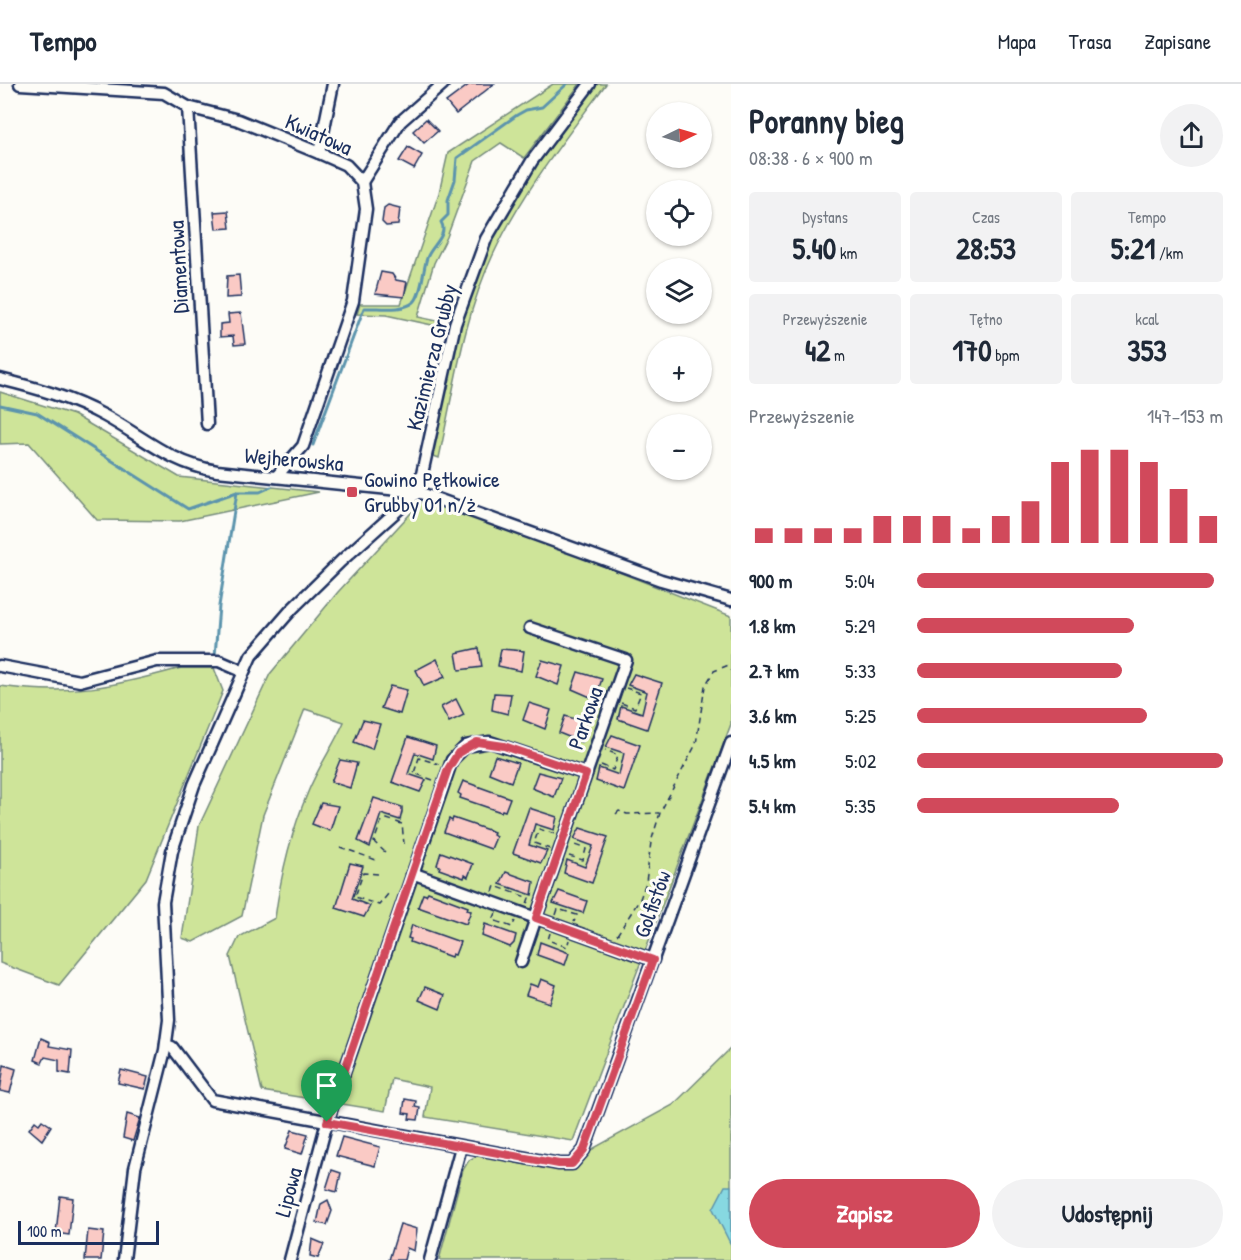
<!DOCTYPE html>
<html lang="pl">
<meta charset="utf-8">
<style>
body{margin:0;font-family:"Patrick Hand",sans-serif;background:#f2f2f3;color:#1f2937;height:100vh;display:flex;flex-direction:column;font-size:22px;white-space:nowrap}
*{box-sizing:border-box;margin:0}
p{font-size:20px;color:#747a83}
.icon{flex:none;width:33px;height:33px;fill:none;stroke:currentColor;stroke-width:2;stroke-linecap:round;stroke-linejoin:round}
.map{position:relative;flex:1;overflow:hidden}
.drawer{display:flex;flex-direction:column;background:#fff;width:510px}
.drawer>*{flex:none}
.needle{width:39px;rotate:85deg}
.controls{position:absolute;left:646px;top:18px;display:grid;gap:12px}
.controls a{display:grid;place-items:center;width:66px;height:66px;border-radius:50%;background:#fff;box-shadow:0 2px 4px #0004;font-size:30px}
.scale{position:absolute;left:18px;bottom:15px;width:141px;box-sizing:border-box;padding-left:6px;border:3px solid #1b2f5e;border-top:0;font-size:16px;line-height:21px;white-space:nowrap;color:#1b2f5e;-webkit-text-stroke:4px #fdfcf7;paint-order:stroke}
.pin{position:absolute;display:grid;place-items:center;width:51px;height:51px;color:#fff;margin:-62px -26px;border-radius:50% 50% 50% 0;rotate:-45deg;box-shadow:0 0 6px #0007}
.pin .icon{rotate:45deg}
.round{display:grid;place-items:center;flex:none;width:63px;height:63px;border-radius:32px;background:#f2f2f3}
.head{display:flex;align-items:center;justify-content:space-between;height:102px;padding:0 18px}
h1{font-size:33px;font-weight:700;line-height:45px}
.figures{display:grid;grid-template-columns:repeat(3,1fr);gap:9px;height:102px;padding:6px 18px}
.figures div{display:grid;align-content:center;border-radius:6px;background:#f2f2f3;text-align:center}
.figures b{font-size:30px;font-weight:700}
.figures small{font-size:16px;font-weight:400}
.figures p{font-size:16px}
.chart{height:168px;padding:12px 18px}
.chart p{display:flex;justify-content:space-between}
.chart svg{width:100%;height:108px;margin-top:6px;stroke:#d1495b;stroke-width:6}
.primary-button{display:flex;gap:12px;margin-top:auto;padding:12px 18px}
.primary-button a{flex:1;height:69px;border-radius:36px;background:#d1495b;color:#fff;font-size:24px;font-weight:700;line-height:69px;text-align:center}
.primary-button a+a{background:#f2f2f3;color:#1f2937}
ul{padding:0 18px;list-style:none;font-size:20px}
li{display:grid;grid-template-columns:96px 72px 1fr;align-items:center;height:45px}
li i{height:15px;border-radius:8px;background:#d1495b}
header{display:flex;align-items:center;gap:36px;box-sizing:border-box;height:84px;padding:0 30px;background:#fff;border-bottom:2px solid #e0e1e3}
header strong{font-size:28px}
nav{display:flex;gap:33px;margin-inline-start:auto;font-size:21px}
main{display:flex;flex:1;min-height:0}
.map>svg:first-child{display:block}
.green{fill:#cee499;stroke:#748a7c;stroke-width:1.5}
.water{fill:#87d8e1;stroke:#5c94ad;stroke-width:1.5}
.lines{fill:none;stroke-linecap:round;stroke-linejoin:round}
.stream{stroke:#5c94ad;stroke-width:3}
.building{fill:#facac5;stroke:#1b2f5e;stroke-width:1.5}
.minor-casing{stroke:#1b2f5e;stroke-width:15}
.path{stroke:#1b2f5e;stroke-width:1.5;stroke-dasharray:6 4.5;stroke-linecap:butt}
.minor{stroke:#fdfcf7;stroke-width:10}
.route-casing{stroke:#fff;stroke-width:12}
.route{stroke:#d1495b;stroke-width:8}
.poi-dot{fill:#d1495b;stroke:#fdfcf7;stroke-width:2}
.labels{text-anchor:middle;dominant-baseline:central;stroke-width:6;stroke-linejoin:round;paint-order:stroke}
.street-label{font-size:22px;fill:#1b2f5e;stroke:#fdfcf7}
.poi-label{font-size:22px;fill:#1b2f5e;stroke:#fdfcf7;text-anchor:start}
</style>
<header>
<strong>Tempo</strong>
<nav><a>Mapa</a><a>Trasa</a><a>Zapisane</a></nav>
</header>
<main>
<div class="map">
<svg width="731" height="1176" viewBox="0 0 731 1176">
<rect width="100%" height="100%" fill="#fdfcf7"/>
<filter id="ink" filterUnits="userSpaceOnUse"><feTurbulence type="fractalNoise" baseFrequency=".0167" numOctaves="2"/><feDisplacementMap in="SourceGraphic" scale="12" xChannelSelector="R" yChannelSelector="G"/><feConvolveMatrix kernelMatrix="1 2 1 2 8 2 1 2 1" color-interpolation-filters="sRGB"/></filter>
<g filter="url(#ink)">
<g class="green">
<path d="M553 0H580L524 74 501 59 475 77 447 153 434 179 418 233 447 239 446 244 386 231 357 230 360 220H401L439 109 448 69Z"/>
<path d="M595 0H606C565 55 522 109 493 171 463 234 454 306 439 374L431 371C446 301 458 230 487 164 513 104 556 53 595 0Z"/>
<path d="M0 308 74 331 179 393 319 408 180 437 97 436 29 359 0 360Z"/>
<path d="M422 417 527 452 731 532V640L573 1057 425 1033 430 1003 392 995 385 1027 262 1007 230 872 239 853 275 834C281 790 291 748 308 708 318 683 334 661 344 638L305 625 263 731 242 832 193 858 182 854 199 742 270 590 338 508Z"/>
<path d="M181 584H214L223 607 146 795 59 901 0 879V602C72 612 112 603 181 584Z"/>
<path d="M731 964V1176H439L463 1086 469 1076 478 1071 542 1084H575L594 1064 673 1021Z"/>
</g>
<path class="water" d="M725 1102H731V1161L713 1125Z"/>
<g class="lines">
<g class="stream">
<path d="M0 321 37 329 188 425 237 408H260L271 403"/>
<path d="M313 361 364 224C378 223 402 228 414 218 422 211 423 185 427 174 431 162 449 151 441 138L448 131V116L455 96 457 74 517 31 526 26 542 23 567 0"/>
<path d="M215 572 219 522 237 408"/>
</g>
</g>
<g class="building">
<path d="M470 0H494L456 30 446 18Z"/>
<path d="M426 35 438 47 424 59 413 47Z"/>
<path d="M408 63 422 71 414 85 399 77Z"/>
<path d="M388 121 400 124 398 141 386 142 382 138 384 124Z"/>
<path d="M228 127 230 144 216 145 214 128Z"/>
<path d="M381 188 392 190 396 196 407 198 404 213 375 210Z"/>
<path d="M239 191 241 213 226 214 227 192Z"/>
<path d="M241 229 245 260 234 261 233 252 220 253V240L229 239 228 230Z"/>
<path d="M479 564 482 583 459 586 456 569Z"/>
<path d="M501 565 524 567 521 587 498 582Z"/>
<path d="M437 575 445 593 424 602 416 586Z"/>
<path d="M542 576 564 582 558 601 536 592Z"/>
<path d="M578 588 602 595 595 615 572 605Z"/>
<path d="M634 590 662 599 647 645 618 635 621 622 642 629 647 608 628 601Z"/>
<path d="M390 602 407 606 400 630 381 624Z"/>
<path d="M494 609 511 610 508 630 492 626Z"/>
<path d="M456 615 464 631 449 638 441 623Z"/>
<path d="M529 619 551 626 545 645 523 636Z"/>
<path d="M565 632 588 639 581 658 559 649Z"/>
<path d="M363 636 380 640 372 665 354 658Z"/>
<path d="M612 651 640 661 624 707 596 697 599 684 619 691 624 669 606 663Z"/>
<path d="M408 653 436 662 433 675 415 669 408 690 426 696 420 708 392 698Z"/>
<path d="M495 672 518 679 511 698 489 689Z"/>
<path d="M340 676 357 679 350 704 331 698Z"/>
<path d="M538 688 561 694 554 713 532 704Z"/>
<path d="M463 697 510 714 505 727 502 726 501 728 460 714 461 711 458 709Z"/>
<path d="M374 714 402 723V728L400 736 381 730 370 763 358 757Z"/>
<path d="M321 719 338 722 330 747 312 740Z"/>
<path d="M529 724 557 733 554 746 535 740 529 761 547 767 541 779 513 769Z"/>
<path d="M453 734 494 748 493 751 496 753 491 765 444 748 449 735 452 737Z"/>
<path d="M580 744 608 753 592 799 564 789 567 776 585 783 593 762 574 755Z"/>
<path d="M441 768 473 780 468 793 465 791 464 794 439 785 440 782 437 781Z"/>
<path d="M350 779 363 782 352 815 370 822 364 833 336 824Z"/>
<path d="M506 788 534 798 532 811 500 800Z"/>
<path d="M559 807 587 817 583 829 553 819Z"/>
<path d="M428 808 468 823 467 826 471 827 466 840 418 823 423 810 426 811Z"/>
<path d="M485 840 516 851 514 859 510 863 482 852Z"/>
<path d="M412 841 460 858 455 871 452 870 451 873 410 858 411 855 408 854Z"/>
<path d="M540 858 569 869 565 881 537 871Z"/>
<path d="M541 895 556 901 550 919 526 911 530 900 538 903Z"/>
<path d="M425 903 445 911 440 925 419 916Z"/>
<path d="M41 954 50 958 49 962 72 966 70 990 59 988V976L45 973 42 979 35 976Z"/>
<path d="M4 981 16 985 10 1009 0 1007Z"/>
<path d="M121 986 148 993 145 1005 118 999Z"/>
<path d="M405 1015 416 1017 415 1023 420 1024 418 1036 409 1035 410 1030 403 1029Z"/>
<path d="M127 1030 140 1034 133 1057 123 1054Z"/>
<path d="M42 1036 51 1042 42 1056 29 1045 35 1037 39 1040Z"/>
<path d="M292 1046 308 1050 302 1070 285 1065Z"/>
<path d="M342 1053 380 1063 375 1082 336 1072Z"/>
<path d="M332 1086 341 1089 337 1108 326 1105Z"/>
<path d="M60 1112 73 1114 69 1151 56 1149Z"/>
<path d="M328 1116 332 1127 327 1141 317 1139 321 1120Z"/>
<path d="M400 1140 417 1145 414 1167 407 1164 404 1176H389Z"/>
<path d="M88 1146 104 1148 101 1176H85Z"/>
<path d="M312 1155 324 1160 318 1174 310 1172Z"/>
</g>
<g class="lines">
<defs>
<g id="minor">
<path d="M20 0 164 9 188 23 238 36 319 69 346 81 362 98 366 125 353 217 303 362 276 393"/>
<path d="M188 23 207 340"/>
<path d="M319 69 333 0"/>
<path d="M362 98 400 38 443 0"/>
<path d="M0 295C37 304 72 314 105 332 145 354 170 379 217 387L418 408 661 496 731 516"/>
<path d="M530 544 626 576 536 834 653 876"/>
<path d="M0 582 80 597 157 577H219L242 587"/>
<path d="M412 789 536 834 521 878"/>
<path d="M166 961 172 963 212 1016 559 1080H572L584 1066 731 659"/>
<path d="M124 1176 135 1084 165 966 169 936 163 818 172 767 194 701 251 572 292 525 341 477 418 408 455 240 486 155 532 77 590 0"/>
<path d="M290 1176 327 1038 452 676 466 662 490 658 586 690"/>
<path d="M430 1176 461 1063"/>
</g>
</defs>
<use href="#minor" class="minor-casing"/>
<g class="path">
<path d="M621 619 635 624 641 609 626 604"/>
<path d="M601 681 613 686 618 671 605 666"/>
<path d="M433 696 414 689 419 674 439 680"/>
<path d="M616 730 619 727 627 730 659 729"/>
<path d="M340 763 379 777"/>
<path d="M550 765 534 759 539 745 555 750"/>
<path d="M385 768 374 758 381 738 387 735 402 740 404 760"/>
<path d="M569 772 583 776 586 765 572 760"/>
<path d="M378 790 363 789 355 813 379 821 389 809"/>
<path d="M493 808 495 802 529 814 527 820"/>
<path d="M496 829 493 836 512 843 515 837"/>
<path d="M556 831 558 825 577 831 574 838"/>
<path d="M550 849 548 856 567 863 569 856"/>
<path d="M617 851 640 815 646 798 651 758 660 729 696 660 705 602 714 587 731 580"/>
</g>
<use href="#minor" class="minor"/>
</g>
</g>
<g class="lines" filter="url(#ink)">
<defs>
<path id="route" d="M477 658 504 662 586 690 536 834 653 876 584 1066 572 1080H559L327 1038 448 685 458 669Z"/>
</defs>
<use href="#route" class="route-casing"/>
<use href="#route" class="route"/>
</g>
<rect class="poi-dot" x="346" y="402" width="12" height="12" rx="3"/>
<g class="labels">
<g class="street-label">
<text transform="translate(319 50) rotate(24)">Kwiatowa</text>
<text transform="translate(178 183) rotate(-93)">Diamentowa</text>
<text transform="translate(431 273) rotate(-76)">Kazimierza Grubby</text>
<text transform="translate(294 375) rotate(5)">Wejherowska</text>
<text transform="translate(585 634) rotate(-71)">Parkowa</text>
<text transform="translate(652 820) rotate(-70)">Golfistów</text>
<text transform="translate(288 1108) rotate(-75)">Lipowa</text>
</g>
<g class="poi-label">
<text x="364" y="395">Gowino Pętkowice<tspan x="364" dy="25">Grubby 01 n/ż</tspan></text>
</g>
</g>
</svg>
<div class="controls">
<a><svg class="needle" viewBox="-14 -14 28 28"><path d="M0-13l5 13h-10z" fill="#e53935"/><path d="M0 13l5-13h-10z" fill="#747a83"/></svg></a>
<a><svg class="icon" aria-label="locate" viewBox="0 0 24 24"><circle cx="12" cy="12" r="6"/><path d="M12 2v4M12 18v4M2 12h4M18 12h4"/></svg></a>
<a><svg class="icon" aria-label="layers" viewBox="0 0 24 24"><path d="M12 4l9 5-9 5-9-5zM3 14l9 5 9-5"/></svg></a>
<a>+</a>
<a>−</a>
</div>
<div class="scale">100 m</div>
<div class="pin" style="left:327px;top:1038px;background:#1e9e55"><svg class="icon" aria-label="arrive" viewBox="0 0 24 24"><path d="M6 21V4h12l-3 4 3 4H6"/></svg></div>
</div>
<section class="drawer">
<div class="head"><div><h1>Poranny bieg</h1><p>08:38 · 6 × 900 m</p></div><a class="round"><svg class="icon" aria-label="share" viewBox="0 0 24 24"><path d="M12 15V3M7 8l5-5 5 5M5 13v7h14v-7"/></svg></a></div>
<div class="figures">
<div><p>Dystans</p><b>5.40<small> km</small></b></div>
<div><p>Czas</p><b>28:53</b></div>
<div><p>Tempo</p><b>5:21<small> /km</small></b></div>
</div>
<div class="figures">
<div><p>Przewyższenie</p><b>42<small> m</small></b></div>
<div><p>Tętno</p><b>170<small> bpm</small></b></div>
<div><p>kcal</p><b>353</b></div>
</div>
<div class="chart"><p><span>Przewyższenie</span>147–153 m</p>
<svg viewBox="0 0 160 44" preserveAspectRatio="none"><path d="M5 44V38M15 44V38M25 44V38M35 44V38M45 44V33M55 44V33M65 44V33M75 44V38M85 44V33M95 44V27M105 44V11M115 44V6M125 44V6M135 44V11M145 44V22M155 44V33"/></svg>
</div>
<ul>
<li><b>900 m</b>5:04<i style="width:97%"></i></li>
<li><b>1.8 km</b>5:29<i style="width:71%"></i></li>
<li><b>2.7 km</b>5:33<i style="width:67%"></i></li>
<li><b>3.6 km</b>5:25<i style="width:75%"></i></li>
<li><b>4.5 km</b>5:02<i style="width:100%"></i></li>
<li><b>5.4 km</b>5:35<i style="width:66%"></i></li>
</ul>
<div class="primary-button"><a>Zapisz</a><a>Udostępnij</a></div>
</section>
</main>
